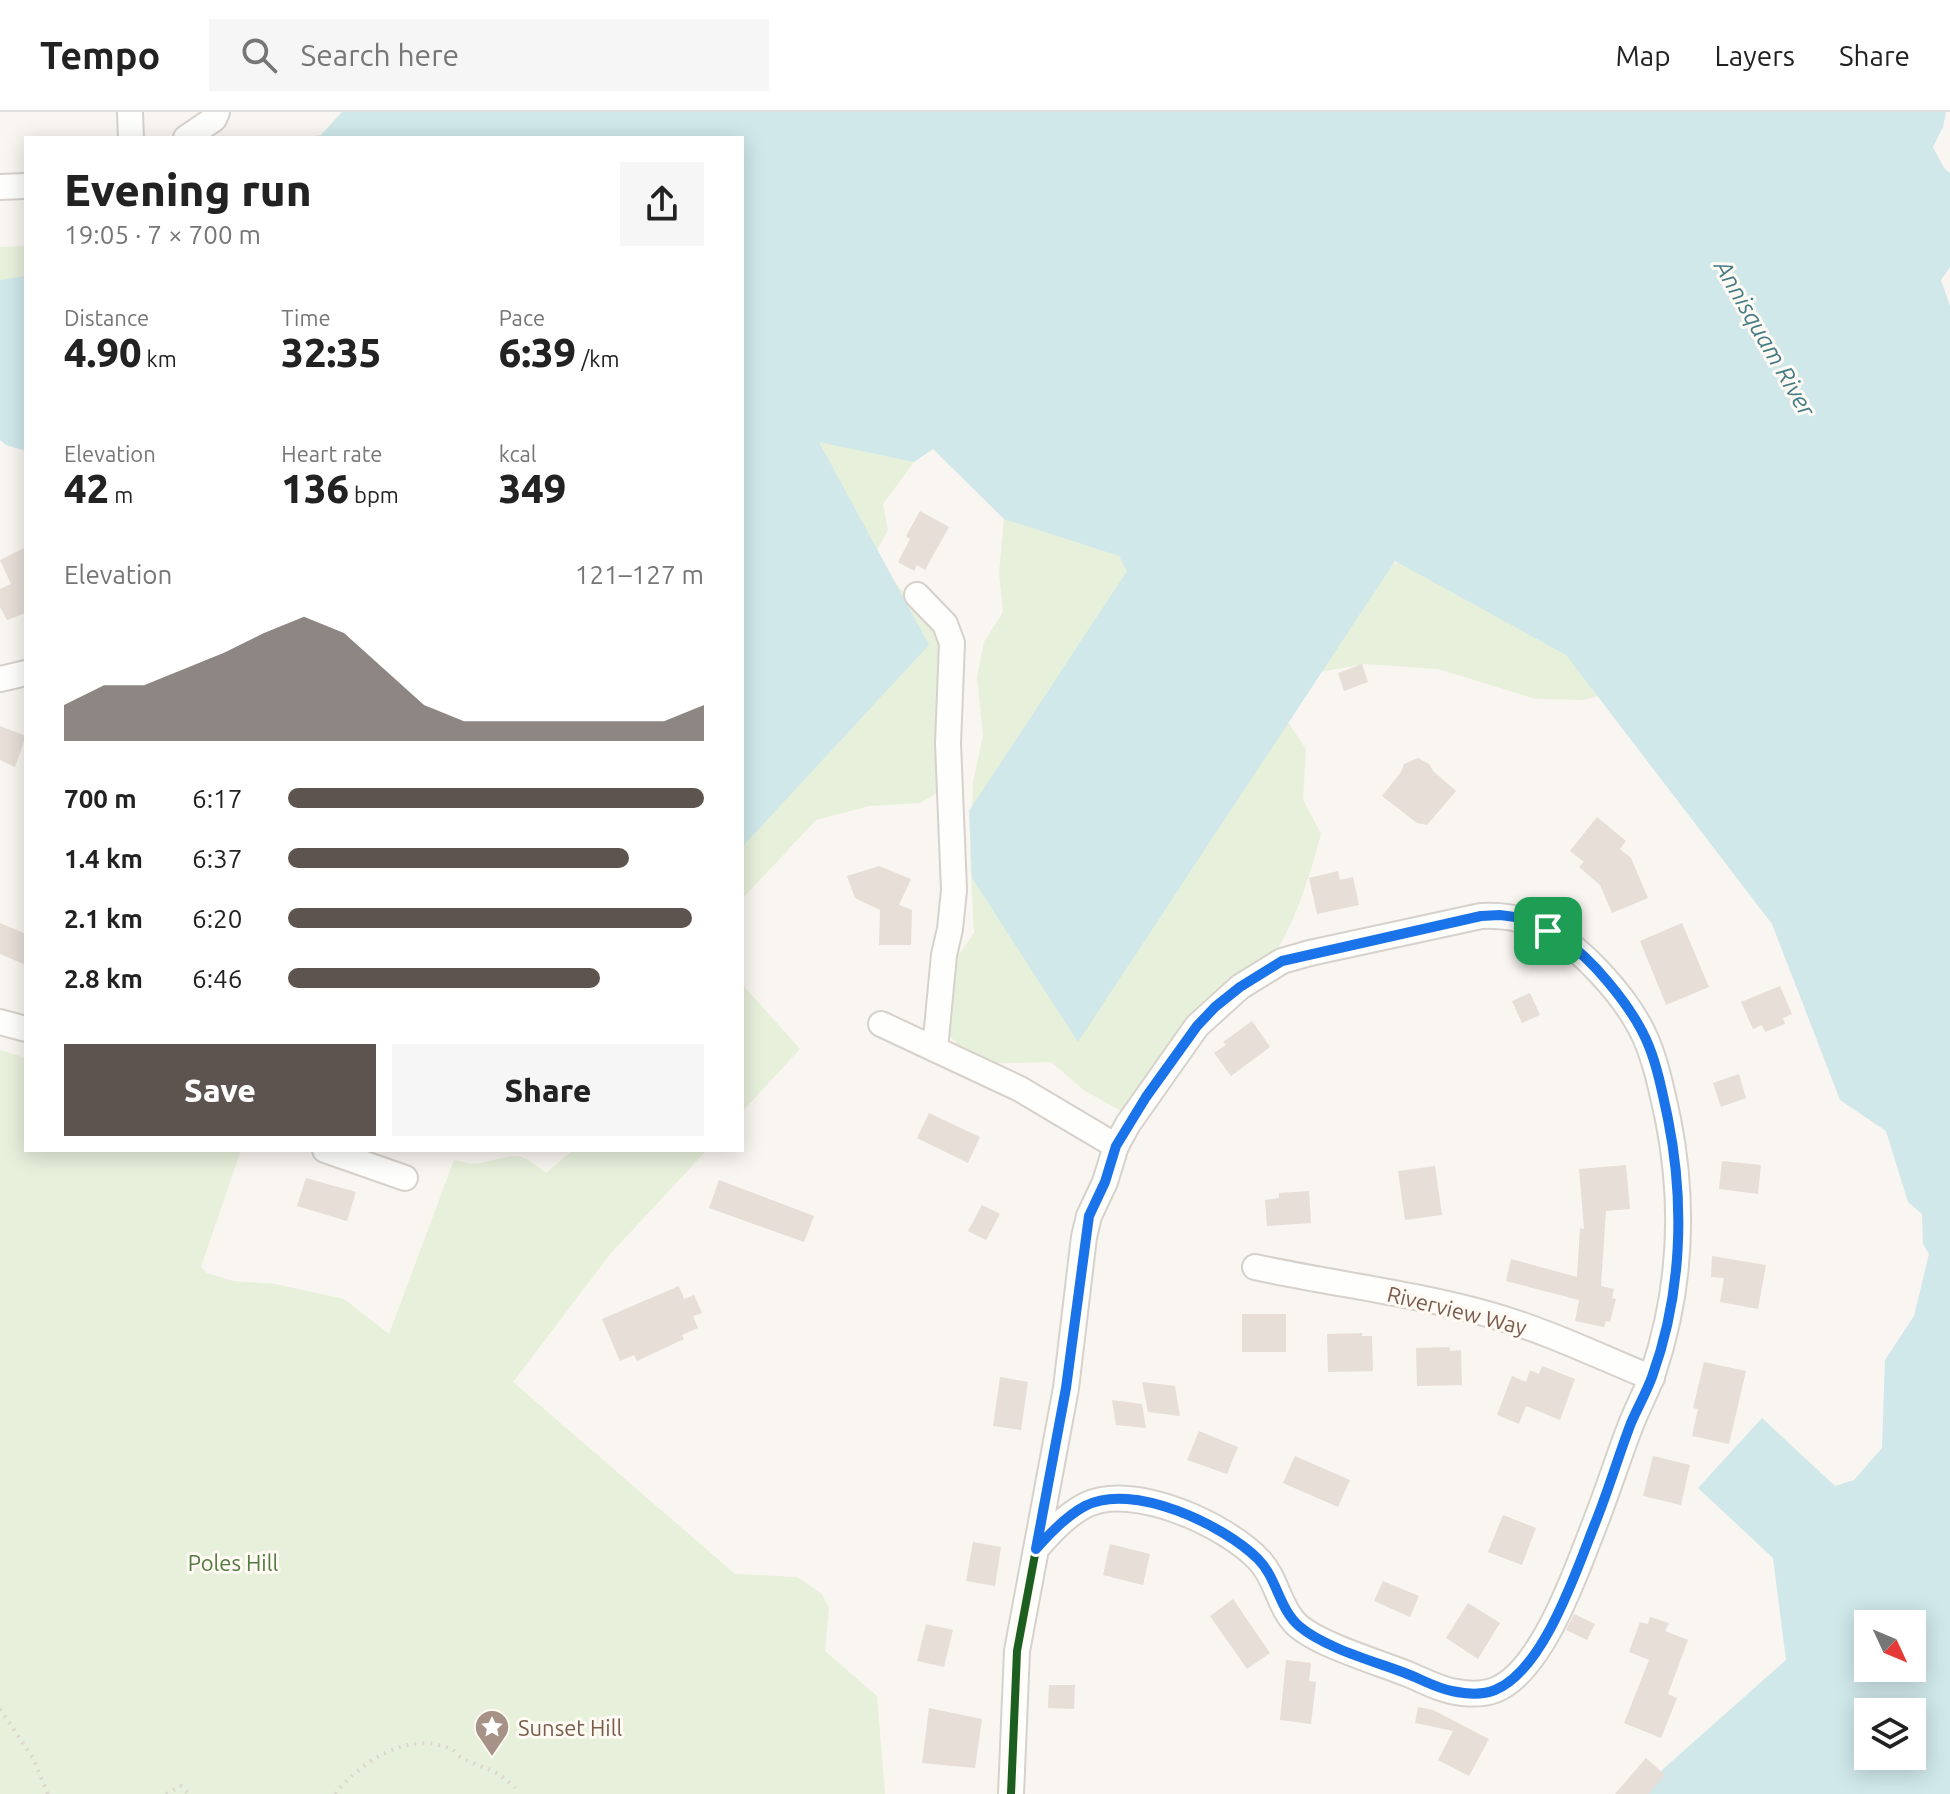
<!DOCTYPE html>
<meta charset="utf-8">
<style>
body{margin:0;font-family:Ubuntu,sans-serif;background:#f6f6f6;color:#222;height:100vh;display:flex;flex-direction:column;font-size:30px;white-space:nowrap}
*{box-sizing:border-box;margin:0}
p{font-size:26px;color:#767676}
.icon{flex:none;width:44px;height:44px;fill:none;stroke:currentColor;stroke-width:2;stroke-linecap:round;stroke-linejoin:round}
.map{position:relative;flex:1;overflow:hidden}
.side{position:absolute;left:24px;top:24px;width:720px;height:1016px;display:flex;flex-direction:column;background:#fff;border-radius:0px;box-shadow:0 4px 20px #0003}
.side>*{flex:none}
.needle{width:52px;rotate:134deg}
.controls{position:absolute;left:1854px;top:1498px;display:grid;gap:16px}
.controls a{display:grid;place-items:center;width:72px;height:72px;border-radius:0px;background:#fff;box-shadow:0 4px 20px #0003;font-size:40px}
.pin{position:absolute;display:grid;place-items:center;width:68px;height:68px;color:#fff;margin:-34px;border-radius:16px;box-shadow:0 4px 12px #0006}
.round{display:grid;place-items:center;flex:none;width:84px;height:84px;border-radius:0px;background:#f6f6f6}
.summary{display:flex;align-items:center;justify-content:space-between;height:136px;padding:0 40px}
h1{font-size:44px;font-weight:800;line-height:60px}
.metrics{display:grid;grid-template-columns:repeat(3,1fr);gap:12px;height:136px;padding:8px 40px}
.metrics div{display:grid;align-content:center}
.metrics b{font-size:40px;font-weight:800}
.metrics small{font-size:22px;font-weight:400}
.metrics p{font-size:22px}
.chart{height:224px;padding:16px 40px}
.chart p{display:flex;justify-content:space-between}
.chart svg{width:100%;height:144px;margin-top:8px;fill:#5d544f;opacity:.7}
.primary-button{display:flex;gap:16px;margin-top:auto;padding:16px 40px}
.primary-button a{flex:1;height:92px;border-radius:0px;background:#5d544f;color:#fff;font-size:32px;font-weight:800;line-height:92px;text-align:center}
.primary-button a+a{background:#f6f6f6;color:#222}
ul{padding:0 40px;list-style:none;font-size:26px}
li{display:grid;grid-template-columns:128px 96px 1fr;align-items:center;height:60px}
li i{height:20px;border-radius:10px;background:#5d544f}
header{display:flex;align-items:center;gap:48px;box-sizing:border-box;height:112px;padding:0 40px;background:#fff;border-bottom:2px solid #e0e0e0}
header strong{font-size:38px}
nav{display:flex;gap:44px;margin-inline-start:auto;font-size:28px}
.search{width:560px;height:72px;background:#f6f6f6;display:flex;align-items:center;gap:20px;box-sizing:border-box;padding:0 28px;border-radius:0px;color:#767676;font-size:30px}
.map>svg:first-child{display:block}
.green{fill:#e7f0db}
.water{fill:#d0e8ea;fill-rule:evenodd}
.building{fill:#e6ded7}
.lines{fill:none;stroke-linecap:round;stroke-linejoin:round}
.minor-casing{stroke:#d7d1cb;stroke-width:28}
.path{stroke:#dcd5d0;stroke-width:4;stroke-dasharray:2 6;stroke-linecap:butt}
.minor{stroke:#fefefd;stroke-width:24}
.cycleway-casing{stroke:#fffaf3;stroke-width:13}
.cycleway{stroke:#1b5e20;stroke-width:8}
.route-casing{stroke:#fff;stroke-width:16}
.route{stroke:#1a73e8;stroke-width:10}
.labels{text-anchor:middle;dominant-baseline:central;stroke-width:6;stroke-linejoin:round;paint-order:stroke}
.street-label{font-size:22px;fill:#7a5c4d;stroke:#fffaf3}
.park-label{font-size:22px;fill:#537a41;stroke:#fffaf3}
.poi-label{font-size:22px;fill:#7a5c4d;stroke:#fffaf3;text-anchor:start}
.water-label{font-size:24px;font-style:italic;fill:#437c86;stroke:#fffaf3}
</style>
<header>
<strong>Tempo</strong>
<div class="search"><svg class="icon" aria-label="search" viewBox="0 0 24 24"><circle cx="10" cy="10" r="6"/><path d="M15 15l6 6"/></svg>Search here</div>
<nav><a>Map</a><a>Layers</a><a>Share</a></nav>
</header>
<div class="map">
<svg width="1950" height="1682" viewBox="0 0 1950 1682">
<rect width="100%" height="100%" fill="#f9f5f0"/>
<g class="green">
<path d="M26 134V299L0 303V135Z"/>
<path d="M742 284 855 330 914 350 883 392 888 418 874 443 897 473 938 517 949 580 936 658 947 675 920 691 869 694 816 708 742 787Z"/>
<path d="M1027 405 1375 457 1417 446 1541 488 1606 582 1583 588 1536 587 1438 557 1365 552 1319 560 1273 588 1306 637 1303 687 1321 722C1310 762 1299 800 1278 836 1241 900 1177 949 1123 1000L1085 979 1051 950 975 952 948 922 939 857 958 844 974 821 970 744 973 670 983 624 977 565 984 530 1003 500 999 461 1004 407Z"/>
<path d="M742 872 800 937 742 1000Z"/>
<path d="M0 938 26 946V1038H241L201 1155 207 1161 233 1169 275 1172 344 1187 389 1222 454 1048C463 1050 472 1053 480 1051 515 1044 516 1036 546 1061L573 1038H707L611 1141 513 1270 735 1462 797 1465 822 1482 829 1496 825 1539 877 1584 885 1682H0Z"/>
</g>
<g class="water">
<path d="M342 0H1946L1943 15 1933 35 1944 56 1950 61V155L1941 168 1950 194V1682H1635L1786 1548 1773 1446 1698 1376 1762 1306 1835 1374 1854 1368 1882 1336 1885 1248 1914 1204 1929 1142 1923 1132 1922 1102 1908 1090 1886 1019 1840 988 1772 812 1566 543 1395 449 1078 930 972 766 969 699 1127 459 1119 444 1004 407 933 337 914 350 819 330 929 533 742 735V26H302L321 23ZM1868 1512H1912V1556H1868ZM1868 1600H1912V1644H1868Z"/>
<path d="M26 164V339L6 333 0 328V168Z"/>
</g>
<g class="building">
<path d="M920 399 949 415 925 458 917 453 914 459 898 450 910 427 906 424Z"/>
<path d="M26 435V501L7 508 0 495V477L11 472 0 448Z"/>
<path d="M1362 552 1368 570 1344 579 1338 561Z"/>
<path d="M0 614 26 624 15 655 0 648Z"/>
<path d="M1418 646 1429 652 1433 659 1456 679 1427 713 1417 711 1382 684 1401 660 1404 652Z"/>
<path d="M1597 705 1626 729 1620 737 1631 746 1648 786 1612 801 1600 773 1579 755 1584 750 1570 739Z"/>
<path d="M879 754 911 767 899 793 912 798 911 833H879L880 798 855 786 847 764Z"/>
<path d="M1338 759 1340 768 1353 765 1359 793 1317 802 1309 766Z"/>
<path d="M0 811 26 822V853L0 842Z"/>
<path d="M1682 811 1709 875 1666 893 1640 829Z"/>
<path d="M1780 874 1792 902 1783 906 1785 912 1765 920 1762 913 1753 917 1741 890Z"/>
<path d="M1530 881 1540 903 1522 911 1512 889Z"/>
<path d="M1252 909 1270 935 1231 964 1214 941 1226 933 1223 930Z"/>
<path d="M1739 962 1746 986 1721 995 1713 971Z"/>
<path d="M929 1001 980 1025 968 1051 917 1026Z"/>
<path d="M1722 1049 1761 1053 1758 1082 1719 1077Z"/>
<path d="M1626 1053 1630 1097 1606 1099 1601 1174 1614 1177 1612 1186 1616 1187 1610 1210 1606 1209 1604 1215 1575 1209 1579 1188 1506 1169 1511 1147 1577 1165 1580 1116 1584 1117 1579 1057Z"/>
<path d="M1435 1054 1442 1103 1405 1108 1398 1059Z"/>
<path d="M306 1066 356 1080 347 1109 297 1094Z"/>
<path d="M719 1068 814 1104 804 1130 709 1096Z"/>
<path d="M1309 1079 1311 1111 1267 1114 1265 1088 1279 1086V1081Z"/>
<path d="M982 1093 1000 1102 986 1128 968 1119Z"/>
<path d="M1712 1144 1766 1153 1758 1197 1720 1190 1724 1166 1711 1165Z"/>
<path d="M679 1174 684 1187 694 1183 702 1201 693 1204 698 1216 682 1223 684 1227 637 1249 634 1243 620 1249 602 1207Z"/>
<rect x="1242" y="1202" width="44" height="38"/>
<path d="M1362 1221V1224H1372L1373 1259 1328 1260 1327 1222Z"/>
<path d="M1450 1235V1239L1461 1238 1462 1273 1417 1274 1416 1236Z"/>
<path d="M1704 1250 1746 1259 1729 1332 1692 1324 1698 1297 1693 1296Z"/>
<path d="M1542 1254 1575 1267 1560 1308 1526 1294 1519 1312 1497 1303 1512 1264 1526 1270 1530 1258 1539 1262Z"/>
<path d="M1000 1265 1028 1270 1021 1318 993 1314Z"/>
<path d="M1142 1270 1175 1274 1180 1304 1148 1300Z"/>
<path d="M1112 1288 1142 1292 1146 1316 1116 1313Z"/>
<path d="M1199 1319 1238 1335 1227 1362 1187 1348Z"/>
<path d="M1295 1344 1350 1368 1338 1395 1283 1371Z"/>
<path d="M1653 1344 1690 1353 1681 1393 1643 1384Z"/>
<path d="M1503 1403 1536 1416 1522 1453 1488 1440Z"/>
<path d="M973 1430 1001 1435 995 1474 966 1469Z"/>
<path d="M1110 1432 1150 1442 1143 1473 1103 1463Z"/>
<path d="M1383 1469 1419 1484 1410 1505 1374 1489Z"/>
<path d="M1233 1487 1270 1541 1247 1557 1210 1504Z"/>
<path d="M1468 1491 1500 1511 1478 1547 1446 1526Z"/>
<path d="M1574 1502 1595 1512 1587 1528 1566 1518Z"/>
<path d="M1650 1505 1669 1511 1665 1519 1688 1528 1668 1582 1677 1586 1661 1626 1624 1611 1649 1548 1629 1540 1640 1510 1648 1512Z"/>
<path d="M926 1512 953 1518 944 1555 917 1549Z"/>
<path d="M1286 1548 1311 1551 1309 1569 1316 1570 1311 1612 1280 1608Z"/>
<path d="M1049 1573H1075L1074 1597 1048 1596Z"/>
<path d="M1418 1595 1433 1598 1489 1627 1469 1664 1438 1648 1453 1619 1415 1611Z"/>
<path d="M929 1596 982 1607 975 1656 922 1651Z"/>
<path d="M1646 1646 1665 1663 1649 1682H1615Z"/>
</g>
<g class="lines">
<defs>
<g id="minor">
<path d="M130 0 131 26"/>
<path d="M186 26 214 7 217 0"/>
<path d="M0 75 26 74"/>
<path d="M917 483 945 512 952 531 948 631 954 778 950 817 944 843 935 937"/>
<path d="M0 567 26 561"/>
<path d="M0 910 26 917"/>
<path d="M881 912 1020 977 1116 1034"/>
<path d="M325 1038 405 1066"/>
<path d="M1255 1155C1333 1172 1414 1181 1491 1203 1547 1219 1598 1244 1652 1266"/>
<path d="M1011 1682 1017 1539 1066 1276 1084 1125 1089 1104 1105 1070 1116 1034 1128 1012 1197 914 1240 875 1282 849 1310 841 1481 804C1533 801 1568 826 1602 863 1648 913 1654 943 1668 1007 1685 1093 1681 1178 1653 1261 1647 1279 1637 1296 1630 1315 1617 1349 1606 1384 1592 1419 1575 1463 1541 1560 1495 1578 1482 1583 1465 1582 1451 1579 1437 1576 1424 1569 1410 1563 1381 1551 1318 1533 1296 1512 1279 1495 1277 1468 1260 1449 1227 1413 1133 1370 1086 1393 1066 1403 1050 1421 1036 1437"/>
</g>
</defs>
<use href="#minor" class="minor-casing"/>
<g class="path">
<path d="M0 1597 33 1646 48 1682"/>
<path d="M166 1682 181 1674 189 1682"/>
<path d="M335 1682C361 1649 410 1617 453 1638 455 1640 460 1645 462 1646 485 1658 496 1656 515 1676"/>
</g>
<use href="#minor" class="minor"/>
<defs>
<path id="cycleway" d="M1011 1682 1017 1539 1066 1276 1084 1125 1089 1104 1105 1070 1116 1034 1128 1012 1197 914 1240 875 1282 849 1310 841 1481 804C1533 801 1568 826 1602 863 1648 913 1654 943 1668 1007 1685 1093 1681 1178 1653 1261 1647 1279 1637 1296 1630 1315 1617 1349 1606 1384 1592 1419 1575 1463 1541 1560 1495 1578 1482 1583 1465 1582 1451 1579 1437 1576 1424 1569 1410 1563 1381 1551 1318 1533 1296 1512 1279 1495 1277 1468 1260 1449 1227 1413 1133 1370 1086 1393 1066 1403 1050 1421 1036 1437"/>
</defs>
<use href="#cycleway" class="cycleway-casing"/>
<use href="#cycleway" class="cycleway"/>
</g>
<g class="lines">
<defs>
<path id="route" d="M1500 803C1543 806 1581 837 1608 870 1650 920 1655 945 1668 1007 1685 1092 1682 1182 1652 1265 1646 1281 1638 1295 1631 1311 1618 1345 1608 1380 1594 1414 1576 1460 1543 1559 1495 1578 1483 1583 1466 1582 1452 1579 1436 1576 1421 1567 1405 1561 1373 1549 1325 1536 1299 1514 1279 1497 1277 1466 1258 1447 1224 1413 1132 1369 1085 1394 1066 1404 1050 1421 1036 1437L1066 1276 1089 1104 1105 1070 1116 1034 1146 985 1197 914 1215 895 1240 875 1282 849 1481 804Z"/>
</defs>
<use href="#route" class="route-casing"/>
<use href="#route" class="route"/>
</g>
<defs>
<symbol id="sight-pin" viewBox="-11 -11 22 30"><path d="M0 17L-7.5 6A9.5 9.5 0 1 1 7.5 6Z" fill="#a69286" stroke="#fffaf3"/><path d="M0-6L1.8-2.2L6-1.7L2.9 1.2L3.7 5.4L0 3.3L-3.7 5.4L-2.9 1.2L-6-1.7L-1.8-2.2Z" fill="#fff"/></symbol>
</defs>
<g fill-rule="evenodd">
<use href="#sight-pin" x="472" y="1595" width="40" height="54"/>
</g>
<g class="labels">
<g class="street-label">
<text transform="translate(1457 1198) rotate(14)">Riverview Way</text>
</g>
<g class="park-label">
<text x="233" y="1450">Poles Hill</text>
</g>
<g class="poi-label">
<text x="518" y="1615">Sunset Hill</text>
</g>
<g class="water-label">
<text transform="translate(1765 226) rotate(60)">Annisquam River</text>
</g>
</g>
</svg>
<div class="controls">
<a><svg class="needle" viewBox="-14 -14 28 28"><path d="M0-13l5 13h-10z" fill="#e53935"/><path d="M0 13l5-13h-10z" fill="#767676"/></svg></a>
<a><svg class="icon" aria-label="layers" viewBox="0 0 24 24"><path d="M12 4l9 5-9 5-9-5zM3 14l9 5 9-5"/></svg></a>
</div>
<div class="pin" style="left:1548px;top:819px;background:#1e9e55"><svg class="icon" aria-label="arrive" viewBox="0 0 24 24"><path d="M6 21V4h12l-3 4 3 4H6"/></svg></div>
<section class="side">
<div class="summary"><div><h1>Evening run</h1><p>19:05 · 7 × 700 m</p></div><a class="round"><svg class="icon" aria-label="share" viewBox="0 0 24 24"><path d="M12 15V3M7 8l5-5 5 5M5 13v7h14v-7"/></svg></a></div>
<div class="metrics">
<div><p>Distance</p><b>4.90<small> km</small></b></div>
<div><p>Time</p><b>32:35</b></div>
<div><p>Pace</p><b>6:39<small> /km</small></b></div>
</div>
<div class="metrics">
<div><p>Elevation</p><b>42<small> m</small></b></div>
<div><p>Heart rate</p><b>136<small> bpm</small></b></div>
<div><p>kcal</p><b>349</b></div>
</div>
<div class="chart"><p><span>Elevation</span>121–127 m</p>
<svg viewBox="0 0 160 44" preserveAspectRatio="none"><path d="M0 44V33L10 27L20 27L30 22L40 17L50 11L60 6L70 11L80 22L90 33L100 38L110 38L120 38L130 38L140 38L150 38L160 33V44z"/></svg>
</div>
<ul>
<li><b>700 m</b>6:17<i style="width:100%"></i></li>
<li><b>1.4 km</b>6:37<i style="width:82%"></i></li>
<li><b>2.1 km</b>6:20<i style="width:97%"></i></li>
<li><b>2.8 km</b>6:46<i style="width:75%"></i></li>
</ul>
<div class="primary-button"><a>Save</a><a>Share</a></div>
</section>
</div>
